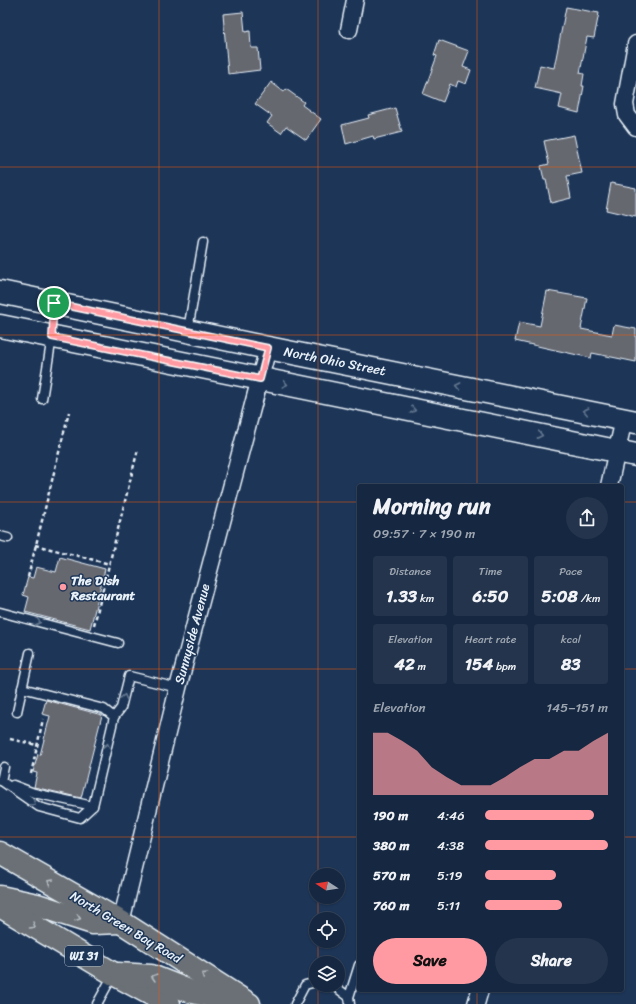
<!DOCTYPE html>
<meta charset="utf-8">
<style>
body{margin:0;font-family:Sriracha,sans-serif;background:#23344c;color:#f1f3f6;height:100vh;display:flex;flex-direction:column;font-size:15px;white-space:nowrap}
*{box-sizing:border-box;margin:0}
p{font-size:13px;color:#9ea6b1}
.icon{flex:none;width:22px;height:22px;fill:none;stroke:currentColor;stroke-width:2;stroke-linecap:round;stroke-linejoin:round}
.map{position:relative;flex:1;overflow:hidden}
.panel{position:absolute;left:357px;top:484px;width:267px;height:508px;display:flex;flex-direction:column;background:#162841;border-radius:4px;box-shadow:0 1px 3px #0004,0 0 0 1px #35445a}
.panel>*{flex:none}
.needle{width:26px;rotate:282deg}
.buttons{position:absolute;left:309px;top:868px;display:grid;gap:8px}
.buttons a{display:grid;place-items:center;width:36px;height:36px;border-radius:50%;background:#162841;box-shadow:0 1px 3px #0004,0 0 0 1px #35445a;font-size:20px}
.pin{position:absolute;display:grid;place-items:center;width:34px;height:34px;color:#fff;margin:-17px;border:2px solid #fff;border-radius:50%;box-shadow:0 1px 4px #0007}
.round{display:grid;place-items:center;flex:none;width:42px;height:42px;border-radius:21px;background:#23344c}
.overview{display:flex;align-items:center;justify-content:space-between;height:68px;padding:0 16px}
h1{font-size:22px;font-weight:700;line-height:30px}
.metrics{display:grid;grid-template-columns:repeat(3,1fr);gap:6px;height:68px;padding:4px 16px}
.metrics div{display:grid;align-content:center;border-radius:4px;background:#23344c;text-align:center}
.metrics b{font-size:17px;font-weight:700}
.metrics small{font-size:11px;font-weight:400}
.metrics p{font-size:11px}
.chart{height:112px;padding:8px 16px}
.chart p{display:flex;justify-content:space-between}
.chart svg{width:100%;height:72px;margin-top:4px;fill:#ff9aa2;opacity:.7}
.primary-button{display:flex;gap:8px;margin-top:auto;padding:8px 16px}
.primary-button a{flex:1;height:46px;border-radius:24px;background:#ff9aa2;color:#111;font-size:16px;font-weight:700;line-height:46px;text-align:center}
.primary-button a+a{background:#23344c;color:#f1f3f6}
ul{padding:0 16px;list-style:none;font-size:13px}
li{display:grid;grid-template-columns:64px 48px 1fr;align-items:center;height:30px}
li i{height:10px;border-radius:5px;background:#ff9aa2}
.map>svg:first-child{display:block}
.building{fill:#666870;stroke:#e8f1f8}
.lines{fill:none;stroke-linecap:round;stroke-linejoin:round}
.lane-casing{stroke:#e8f1f8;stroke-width:11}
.street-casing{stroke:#e8f1f8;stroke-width:19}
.secondary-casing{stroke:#e8f1f8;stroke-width:25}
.primary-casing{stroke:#e8f1f8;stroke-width:25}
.path{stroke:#e8f1f8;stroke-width:2.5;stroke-dasharray:4 3;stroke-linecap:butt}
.lane{stroke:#1d3557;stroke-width:8}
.street{stroke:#1d3557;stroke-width:16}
.secondary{stroke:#1d3557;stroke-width:22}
.primary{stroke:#6a7074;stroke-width:22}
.oneway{stroke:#64778f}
.oneway2{stroke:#b6bdc3}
.route-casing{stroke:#fff;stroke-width:8}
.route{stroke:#ff9aa2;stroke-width:5}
.grid{fill:none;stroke:#e8590c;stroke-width:1;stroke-opacity:0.55}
.poi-dot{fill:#ff9aa2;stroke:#1d3557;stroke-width:1.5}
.labels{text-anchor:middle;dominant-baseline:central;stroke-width:3;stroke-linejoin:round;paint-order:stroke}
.shield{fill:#1d3557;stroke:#abb9c8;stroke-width:1}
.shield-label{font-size:12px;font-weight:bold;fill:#e8f1f8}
.street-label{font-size:13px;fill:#e8f1f8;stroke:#1d3557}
.poi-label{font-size:13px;font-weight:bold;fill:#e8f1f8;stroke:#1d3557;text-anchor:start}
</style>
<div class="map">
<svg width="636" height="1004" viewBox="0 0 636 1004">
<rect width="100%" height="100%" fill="#1d3557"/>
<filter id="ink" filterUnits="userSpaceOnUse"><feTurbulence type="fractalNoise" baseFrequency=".025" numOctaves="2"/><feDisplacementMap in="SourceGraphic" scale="8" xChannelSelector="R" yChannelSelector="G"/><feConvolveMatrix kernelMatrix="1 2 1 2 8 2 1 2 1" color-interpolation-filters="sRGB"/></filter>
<g filter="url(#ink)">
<g class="building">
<path d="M566 7 599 13 594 38 587 37 580 73 584 74 582 86H584L579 113 559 108 562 94 535 88 540 65 554 68Z"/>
<path d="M243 12 245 32 250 31 251 48H258L260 70 228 74 223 14Z"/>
<path d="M439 40 469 51 463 67 471 70 466 84 458 81 456 87 450 84 443 102 423 94 437 56 434 55Z"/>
<path d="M271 82 284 92 286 89 304 102 302 105 321 119 306 140 286 126 281 133 267 123 272 116 255 104Z"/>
<path d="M395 108 402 132 374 139 373 136 346 144 342 125 369 118 368 115Z"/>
<path d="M574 135 582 173 567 176 571 198 551 203 546 180H544L541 166 549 164 544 141Z"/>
<path d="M611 183 636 188V217L606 210Z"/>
<path d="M547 291 587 298 581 329 612 335 614 325 636 329V362L592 353 591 358 515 341 519 322 540 326Z"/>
<path d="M60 557 105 569 90 629 25 612 29 597 23 595 28 577 33 578 36 567 56 572Z"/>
<path d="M46 700 102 715 81 798 34 787 37 773 33 772 38 754 40 755 50 716 42 714Z"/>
</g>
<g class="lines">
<defs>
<g id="lane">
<path d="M188 330 203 242"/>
<path d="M42 399 52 337"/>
<path d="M0 536 8 538"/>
<path d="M0 612 118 643"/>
<path d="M17 712 30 653"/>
<path d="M114 717 121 708 129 676 178 688"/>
<path d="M0 780 39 807 80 818 93 806 114 717 104 709 22 688"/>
<path d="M1 781 4 767"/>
<path d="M13 785 34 793 93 806"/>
<path d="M329 985 337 988 349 997 350 1004"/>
<path d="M349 997 359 965"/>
<path d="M97 1004 113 975"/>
<path d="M295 1004 305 985 316 982"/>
</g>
<g id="street">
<path d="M349 30 355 0"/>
<path d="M636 44 625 104 627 115 636 127"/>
<path d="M609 486 624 419"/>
<path d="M121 922 178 688 268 348"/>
<path d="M476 1004 480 990"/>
</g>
<g id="secondary">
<path d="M0 292 268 348 636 422"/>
<path d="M0 326 636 455"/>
</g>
<g id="primary">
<path d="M0 853 121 922 249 1004"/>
<path d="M0 897 37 905 93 923 121 922"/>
<path d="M0 906 114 974 169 1004"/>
<path d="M118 974 151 976 189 991 236 1002"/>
</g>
</defs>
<use href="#lane" class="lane-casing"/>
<use href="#street" class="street-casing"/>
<use href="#secondary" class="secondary-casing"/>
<use href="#primary" class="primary-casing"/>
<g class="path">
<path d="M35 545 110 564"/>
<path d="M28 577 69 412"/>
<path d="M94 625 138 449"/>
<path d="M10 739 37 745"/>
<path d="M31 774 43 719"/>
</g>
<use href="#lane" class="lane"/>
<use href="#street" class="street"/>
<use href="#secondary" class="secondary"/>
<use href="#primary" class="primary"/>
</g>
<defs><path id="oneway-chevron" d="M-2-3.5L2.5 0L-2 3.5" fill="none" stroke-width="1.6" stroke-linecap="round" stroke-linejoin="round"/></defs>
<g class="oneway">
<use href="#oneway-chevron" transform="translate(285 384) rotate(11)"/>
<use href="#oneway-chevron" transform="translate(458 386) rotate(-169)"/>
<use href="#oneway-chevron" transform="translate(413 410) rotate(11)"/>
<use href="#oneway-chevron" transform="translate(586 411) rotate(-168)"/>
<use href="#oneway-chevron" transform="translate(540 435) rotate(11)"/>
<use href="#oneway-chevron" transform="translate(38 622) rotate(14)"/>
<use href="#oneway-chevron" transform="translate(124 697) rotate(-76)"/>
<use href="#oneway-chevron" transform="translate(107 746) rotate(-77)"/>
<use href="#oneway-chevron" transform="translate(33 803) rotate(35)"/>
</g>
<g class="oneway2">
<use href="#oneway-chevron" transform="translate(50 882) rotate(-150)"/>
<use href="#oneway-chevron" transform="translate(78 918) rotate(18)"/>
<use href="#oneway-chevron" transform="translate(33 926) rotate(31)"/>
<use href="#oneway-chevron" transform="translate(204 975) rotate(-147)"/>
<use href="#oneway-chevron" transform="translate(154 977) rotate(-164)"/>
</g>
</g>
<g class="lines" filter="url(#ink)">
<defs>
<path id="route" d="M54 303 268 348 260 379 52 337Z"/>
</defs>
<use href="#route" class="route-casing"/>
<use href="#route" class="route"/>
</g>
<path class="grid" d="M159 0V1004M318 0V875M477 0V486M0 167H636M0 335H636M0 502H359M622 502H636M0 669H359M622 669H636M0 837H359M622 837H636M318 897V919M318 941V963M318 985V1004M477 990V1004"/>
<circle class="poi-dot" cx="63" cy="587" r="4"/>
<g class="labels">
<rect class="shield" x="65" y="946" width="38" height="20" rx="3"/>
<g class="shield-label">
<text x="84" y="956">WI 31</text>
</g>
<g class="street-label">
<text transform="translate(335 361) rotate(11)">North Ohio Street</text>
<text transform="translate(192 634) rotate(-75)">Sunnyside Avenue</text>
<text transform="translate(126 927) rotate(31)">North Green Bay Road</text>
</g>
<g class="poi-label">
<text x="71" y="580">The Dish<tspan x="71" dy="15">Restaurant</tspan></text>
</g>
</g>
</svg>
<div class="buttons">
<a><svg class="needle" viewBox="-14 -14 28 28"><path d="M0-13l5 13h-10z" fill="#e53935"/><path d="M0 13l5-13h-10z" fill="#9ea6b1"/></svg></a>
<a><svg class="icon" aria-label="locate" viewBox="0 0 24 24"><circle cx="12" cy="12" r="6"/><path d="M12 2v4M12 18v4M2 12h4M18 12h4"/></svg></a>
<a><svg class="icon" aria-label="layers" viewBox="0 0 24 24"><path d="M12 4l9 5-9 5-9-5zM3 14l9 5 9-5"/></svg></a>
</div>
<div class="pin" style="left:54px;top:303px;background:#1e9e55"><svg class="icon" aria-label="arrive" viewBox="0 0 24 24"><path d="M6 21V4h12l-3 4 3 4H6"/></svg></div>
<section class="panel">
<div class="overview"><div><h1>Morning run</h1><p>09:57 · 7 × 190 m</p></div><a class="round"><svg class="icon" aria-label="share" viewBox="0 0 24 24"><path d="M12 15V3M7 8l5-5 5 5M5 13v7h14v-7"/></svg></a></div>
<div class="metrics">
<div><p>Distance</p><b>1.33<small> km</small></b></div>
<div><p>Time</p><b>6:50</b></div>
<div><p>Pace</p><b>5:08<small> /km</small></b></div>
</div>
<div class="metrics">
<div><p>Elevation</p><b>42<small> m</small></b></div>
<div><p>Heart rate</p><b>154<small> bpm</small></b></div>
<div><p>kcal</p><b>83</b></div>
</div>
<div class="chart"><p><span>Elevation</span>145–151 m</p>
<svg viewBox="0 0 160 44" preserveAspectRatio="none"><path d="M0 44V6L10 6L20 11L30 17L40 27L50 33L60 38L70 38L80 38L90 33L100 27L110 22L120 22L130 17L140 17L150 11L160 6V44z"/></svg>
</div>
<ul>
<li><b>190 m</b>4:46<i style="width:89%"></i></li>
<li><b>380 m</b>4:38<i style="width:100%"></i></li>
<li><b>570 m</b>5:19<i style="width:58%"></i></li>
<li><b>760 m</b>5:11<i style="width:63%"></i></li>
</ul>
<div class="primary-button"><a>Save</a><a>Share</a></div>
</section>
</div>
